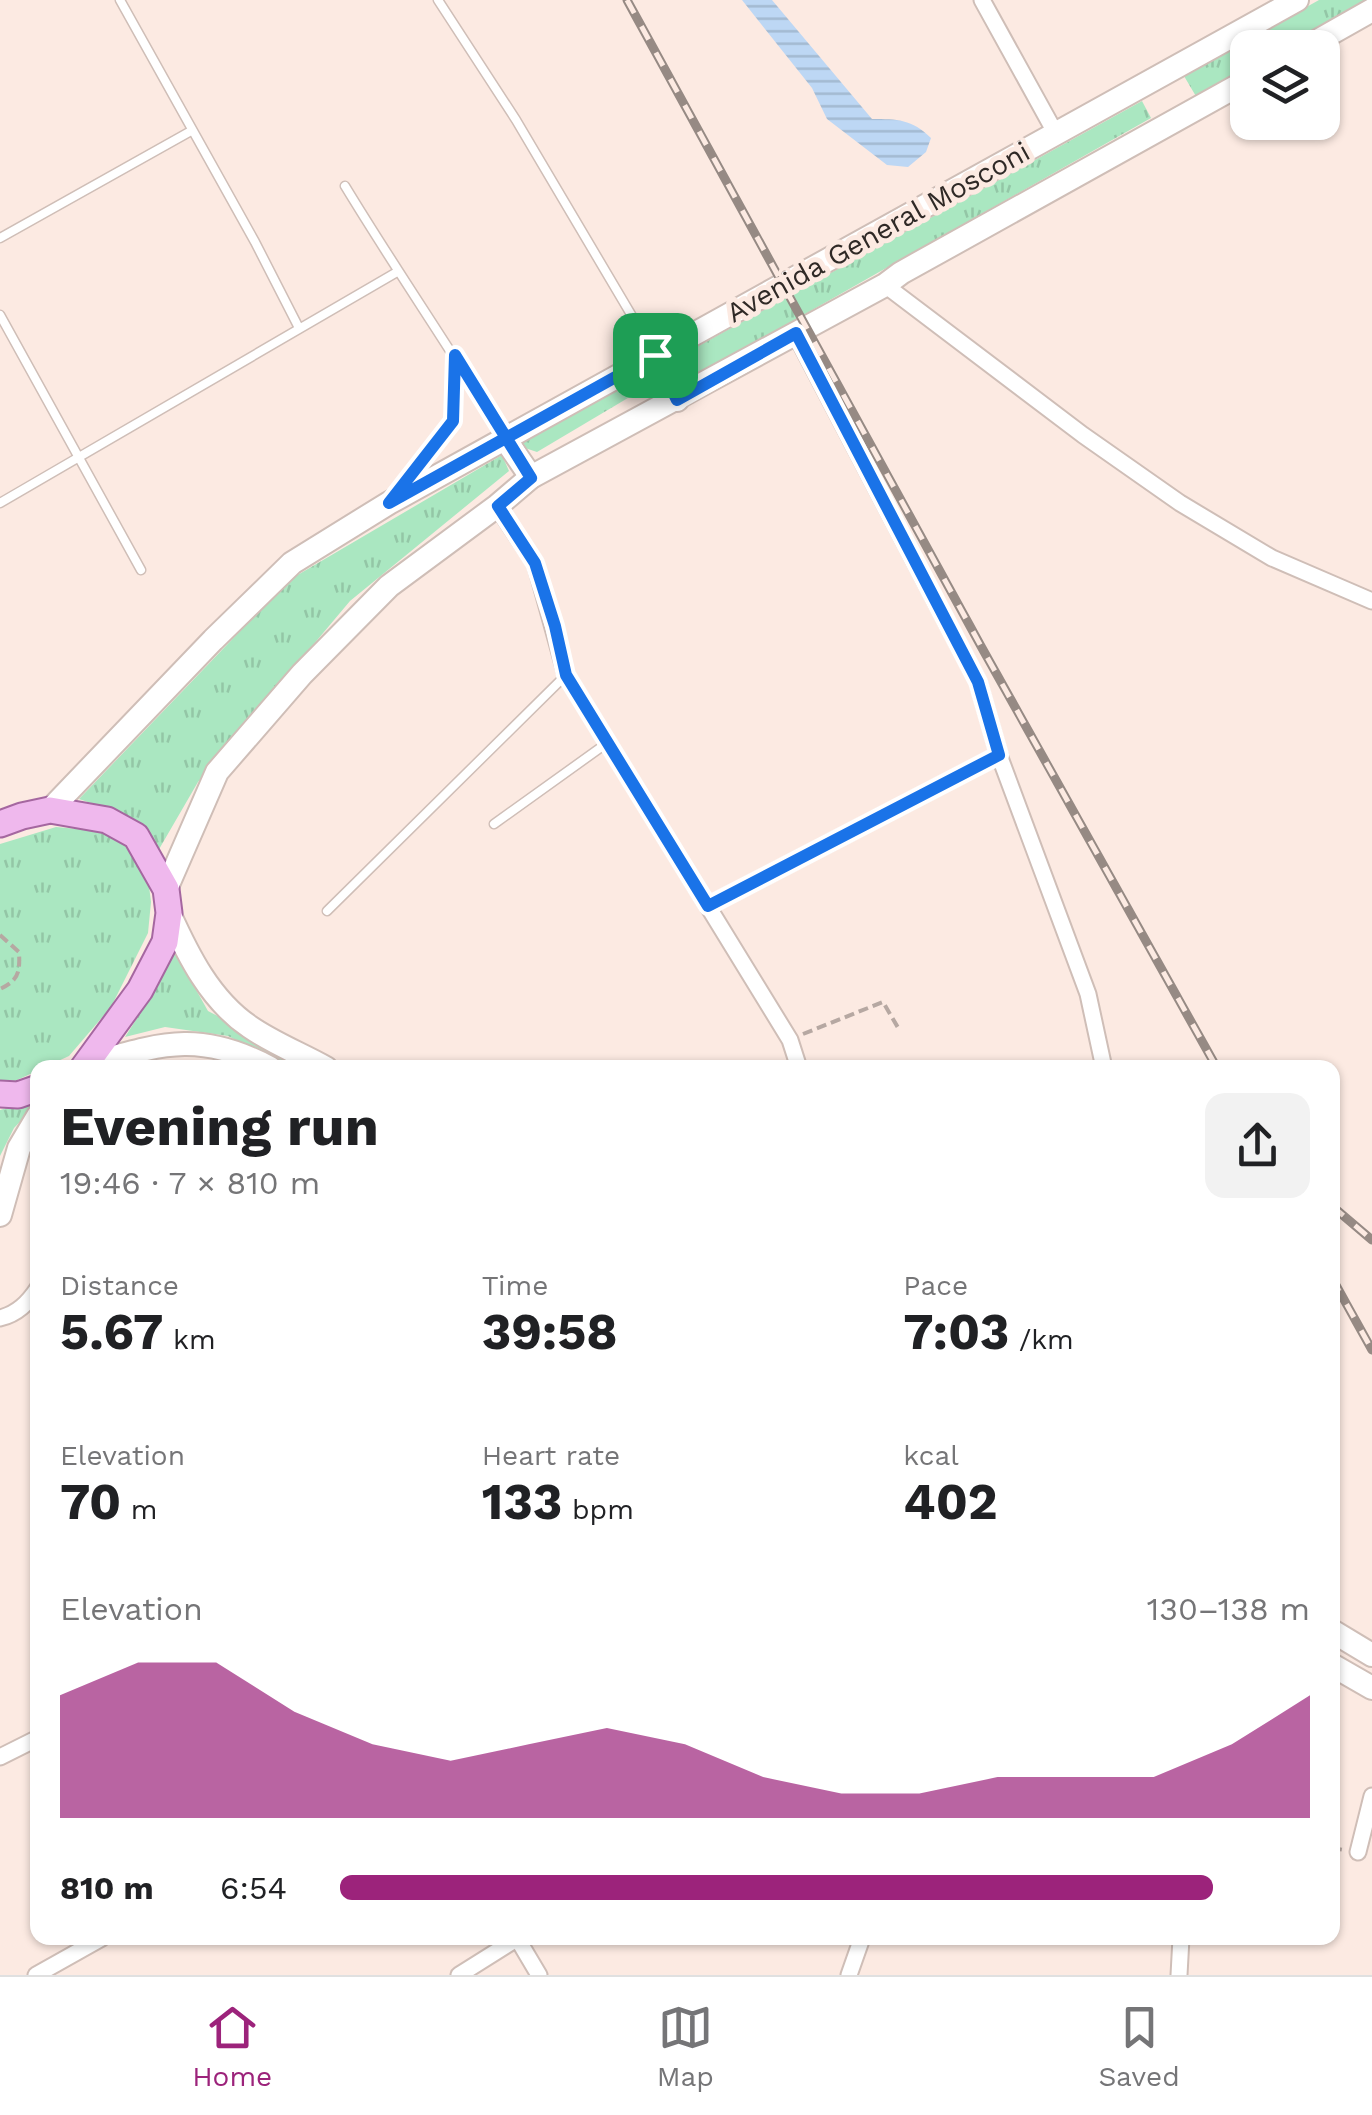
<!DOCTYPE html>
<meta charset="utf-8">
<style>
body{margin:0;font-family:"Work Sans",sans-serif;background:#f2f2f2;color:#202124;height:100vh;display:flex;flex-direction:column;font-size:38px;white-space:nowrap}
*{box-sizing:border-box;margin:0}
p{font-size:32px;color:#757577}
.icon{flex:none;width:55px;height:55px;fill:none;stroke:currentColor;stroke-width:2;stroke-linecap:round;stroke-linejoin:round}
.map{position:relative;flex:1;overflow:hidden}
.sheet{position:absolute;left:30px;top:1060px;width:1310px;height:885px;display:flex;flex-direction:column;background:#fff;border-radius:20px;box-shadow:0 2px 8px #0004}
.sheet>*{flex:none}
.fabs{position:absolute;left:1230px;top:30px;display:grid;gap:20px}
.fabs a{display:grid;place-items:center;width:110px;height:110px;border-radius:20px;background:#fff;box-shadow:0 2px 8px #0004;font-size:50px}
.pin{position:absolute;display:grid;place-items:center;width:85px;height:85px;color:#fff;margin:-42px;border-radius:20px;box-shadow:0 5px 15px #0006}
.round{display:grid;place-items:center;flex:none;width:105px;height:105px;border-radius:20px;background:#f2f2f2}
.overview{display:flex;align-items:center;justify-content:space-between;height:170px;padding:0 30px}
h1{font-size:55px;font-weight:700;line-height:75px}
.stats{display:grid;grid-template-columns:repeat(3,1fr);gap:15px;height:170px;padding:10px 30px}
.stats div{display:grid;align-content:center}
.stats b{font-size:50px;font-weight:700}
.stats small{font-size:28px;font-weight:400}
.stats p{font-size:28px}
.chart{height:280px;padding:20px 30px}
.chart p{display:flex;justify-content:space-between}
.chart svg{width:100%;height:180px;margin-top:10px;fill:#9c237b;opacity:.7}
ul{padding:0 30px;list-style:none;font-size:32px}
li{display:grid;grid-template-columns:160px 120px 1fr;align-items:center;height:75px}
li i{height:25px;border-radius:12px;background:#9c237b}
.tabs{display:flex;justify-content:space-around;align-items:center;height:140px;border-top:2px solid #e0e0e0;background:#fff;font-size:28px;color:#757577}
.tabs a{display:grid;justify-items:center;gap:5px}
.tabs .current{color:#9c237b}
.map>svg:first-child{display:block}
.grass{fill:url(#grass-tufts)}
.water{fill:url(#water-rules)}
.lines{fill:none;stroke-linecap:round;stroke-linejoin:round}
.lane-casing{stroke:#cfbeb7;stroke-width:11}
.street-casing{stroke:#cfbeb7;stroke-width:19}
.secondary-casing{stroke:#cfbeb7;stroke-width:26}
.primary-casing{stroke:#a567a0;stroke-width:29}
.path{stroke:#b6a8a2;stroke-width:4;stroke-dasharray:10 5;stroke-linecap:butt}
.lane{stroke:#fff;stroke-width:8}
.street{stroke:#fff;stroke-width:15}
.secondary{stroke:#fff;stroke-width:22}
.primary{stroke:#efb8ed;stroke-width:25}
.rail-casing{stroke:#968a84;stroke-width:9}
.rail{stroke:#fceae2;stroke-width:5;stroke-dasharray:15;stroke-linecap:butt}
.route-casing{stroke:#fff;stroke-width:20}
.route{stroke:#1a73e8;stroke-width:12}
.labels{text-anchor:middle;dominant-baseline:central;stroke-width:10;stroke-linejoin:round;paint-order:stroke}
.street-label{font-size:28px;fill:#2f2926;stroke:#fceae2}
</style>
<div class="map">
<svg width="1372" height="1975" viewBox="0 0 1372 1975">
<defs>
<pattern id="grass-tufts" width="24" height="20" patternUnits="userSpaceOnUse" patternTransform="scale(2.5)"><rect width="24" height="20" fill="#aae7c1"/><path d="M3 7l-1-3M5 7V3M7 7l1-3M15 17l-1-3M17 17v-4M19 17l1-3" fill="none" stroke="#93c6a6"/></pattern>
<pattern id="water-rules" width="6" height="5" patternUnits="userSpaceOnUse" patternTransform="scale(2.5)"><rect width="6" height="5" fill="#bdd7f4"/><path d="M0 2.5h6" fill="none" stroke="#a3b9d1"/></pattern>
</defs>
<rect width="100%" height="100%" fill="#fceae2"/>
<g class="grass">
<path d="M1319 0H1372L1287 47 1248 48 1247 69 1197 98 1184 76Z"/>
<path d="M1142 101 1151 118 685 382 673 360Z"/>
<path d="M638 374 633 395 537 452 519 446V440Z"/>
<path d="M502 455 509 471 350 601 198 782 158 851 126 815 79 799 289 580Z"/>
<path d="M56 827 100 831 128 845 148 878 151 902 148 933 111 1007 69 1056 15 1081 0 1080V844Z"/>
<path d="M173 949 208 1011 316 1067H288L228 1036 165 1027 125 1037 159 984Z"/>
<path d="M37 1099V1104L14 1128 0 1156V1110Z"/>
</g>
<path class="water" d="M742 0H772L872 119C897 119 912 119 931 138L926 152 908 167 887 165 827 119 812 88Z"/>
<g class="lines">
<defs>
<g id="lane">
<path d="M120 0 255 242 299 328"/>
<path d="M438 0 516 120 655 355"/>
<path d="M345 186C396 270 452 351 503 435"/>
<path d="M0 238 191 131"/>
<path d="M0 315 141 570"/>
<path d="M401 488 453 421 455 355"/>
<path d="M0 503 397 272"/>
<path d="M494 824 607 743"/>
<path d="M327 911 566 675"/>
</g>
<g id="street">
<path d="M982 0 1056 134"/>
<path d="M885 285 1083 435 1180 503 1272 558 1372 601"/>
<path d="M795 333 978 682 999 755 1088 994 1104 1068"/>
<path d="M497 506 535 563 566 675 790 1040 799 1068"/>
<path d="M708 906 999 755"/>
<path d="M0 1318C17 1314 28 1303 38 1288"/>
<path d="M0 1757 38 1738"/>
<path d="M1358 1852 1372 1796"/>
<path d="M517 1938 539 1975"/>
<path d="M36 1975 102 1938"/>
<path d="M459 1975 518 1938"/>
<path d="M849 1975 862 1938"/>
<path d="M1179 1975 1181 1938"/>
</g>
<g id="secondary">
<path d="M1305 48 1372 10"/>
<path d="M655 355 677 400"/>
<path d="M505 439 531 477"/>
<path d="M50 810 213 640 292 563 389 503 1297 0"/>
<path d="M166 889 217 772 302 674 389 586 497 506 531 477 885 285 901 273 1248 80"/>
<path d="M169 913C188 955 210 1000 250 1027 273 1043 301 1054 326 1068"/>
<path d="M89 1064C161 1044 199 1030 270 1068"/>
<path d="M0 1215 19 1148 38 1116"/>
<path d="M1332 1631 1372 1655"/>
<path d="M1332 1665 1372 1688"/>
</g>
<g id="primary">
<path d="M0 824 22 816 50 810 107 820 136 836 166 889 169 913 165 942 140 990 83 1068"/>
<path d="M0 1094 18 1095 38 1088"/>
</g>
</defs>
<use href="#lane" class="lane-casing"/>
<use href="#street" class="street-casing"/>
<use href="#secondary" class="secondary-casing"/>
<use href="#primary" class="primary-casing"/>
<g class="path">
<path d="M0 935 19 952C20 972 19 980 0 989"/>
<path d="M803 1034 883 1002 900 1031"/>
<path d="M1332 1848 1344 1850"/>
</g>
<use href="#lane" class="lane"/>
<use href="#street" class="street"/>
<use href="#secondary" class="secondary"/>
<use href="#primary" class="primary"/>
<defs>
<g id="rail">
<path d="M627 0 982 648 1217 1068"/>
<path d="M1332 1206 1372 1240"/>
<path d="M1332 1278 1372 1350"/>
</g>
</defs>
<use href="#rail" class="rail-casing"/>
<use href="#rail" class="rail"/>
</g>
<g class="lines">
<defs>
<path id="route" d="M655 355 389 503 453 421 455 355 531 478 498 506 535 563 555 626 566 675 708 906 999 755 978 682 796 333 677 400 655 355"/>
</defs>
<use href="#route" class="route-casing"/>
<use href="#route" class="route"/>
</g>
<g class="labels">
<g class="street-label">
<text transform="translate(878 232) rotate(-29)">Avenida General Mosconi</text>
</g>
</g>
</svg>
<div class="fabs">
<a><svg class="icon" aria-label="layers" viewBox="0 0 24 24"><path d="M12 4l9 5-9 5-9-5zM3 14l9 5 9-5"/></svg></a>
</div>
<div class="pin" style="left:655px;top:355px;background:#1e9e55"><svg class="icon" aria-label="arrive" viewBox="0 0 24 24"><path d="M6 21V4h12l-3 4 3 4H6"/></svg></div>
<section class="sheet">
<div class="overview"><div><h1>Evening run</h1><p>19:46 · 7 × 810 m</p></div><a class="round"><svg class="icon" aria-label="share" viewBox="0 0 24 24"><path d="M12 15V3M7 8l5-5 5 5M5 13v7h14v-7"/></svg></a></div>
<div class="stats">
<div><p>Distance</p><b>5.67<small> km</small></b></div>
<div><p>Time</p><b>39:58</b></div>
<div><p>Pace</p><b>7:03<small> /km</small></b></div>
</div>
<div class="stats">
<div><p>Elevation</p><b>70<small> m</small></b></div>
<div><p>Heart rate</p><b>133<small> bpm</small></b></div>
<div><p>kcal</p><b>402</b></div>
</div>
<div class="chart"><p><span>Elevation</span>130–138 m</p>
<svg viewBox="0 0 160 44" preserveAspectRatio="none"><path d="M0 44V14L10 6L20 6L30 18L40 26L50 30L60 26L70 22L80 26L90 34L100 38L110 38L120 34L130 34L140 34L150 26L160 14V44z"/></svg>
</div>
<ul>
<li><b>810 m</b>6:54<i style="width:90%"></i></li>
</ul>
</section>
</div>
<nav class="tabs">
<a class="current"><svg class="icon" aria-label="home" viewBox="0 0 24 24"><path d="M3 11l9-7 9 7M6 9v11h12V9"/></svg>Home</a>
<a><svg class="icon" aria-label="map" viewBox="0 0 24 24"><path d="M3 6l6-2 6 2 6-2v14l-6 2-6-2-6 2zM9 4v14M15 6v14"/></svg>Map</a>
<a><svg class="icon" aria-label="saved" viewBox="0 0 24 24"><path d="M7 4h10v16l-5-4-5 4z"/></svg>Saved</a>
</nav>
